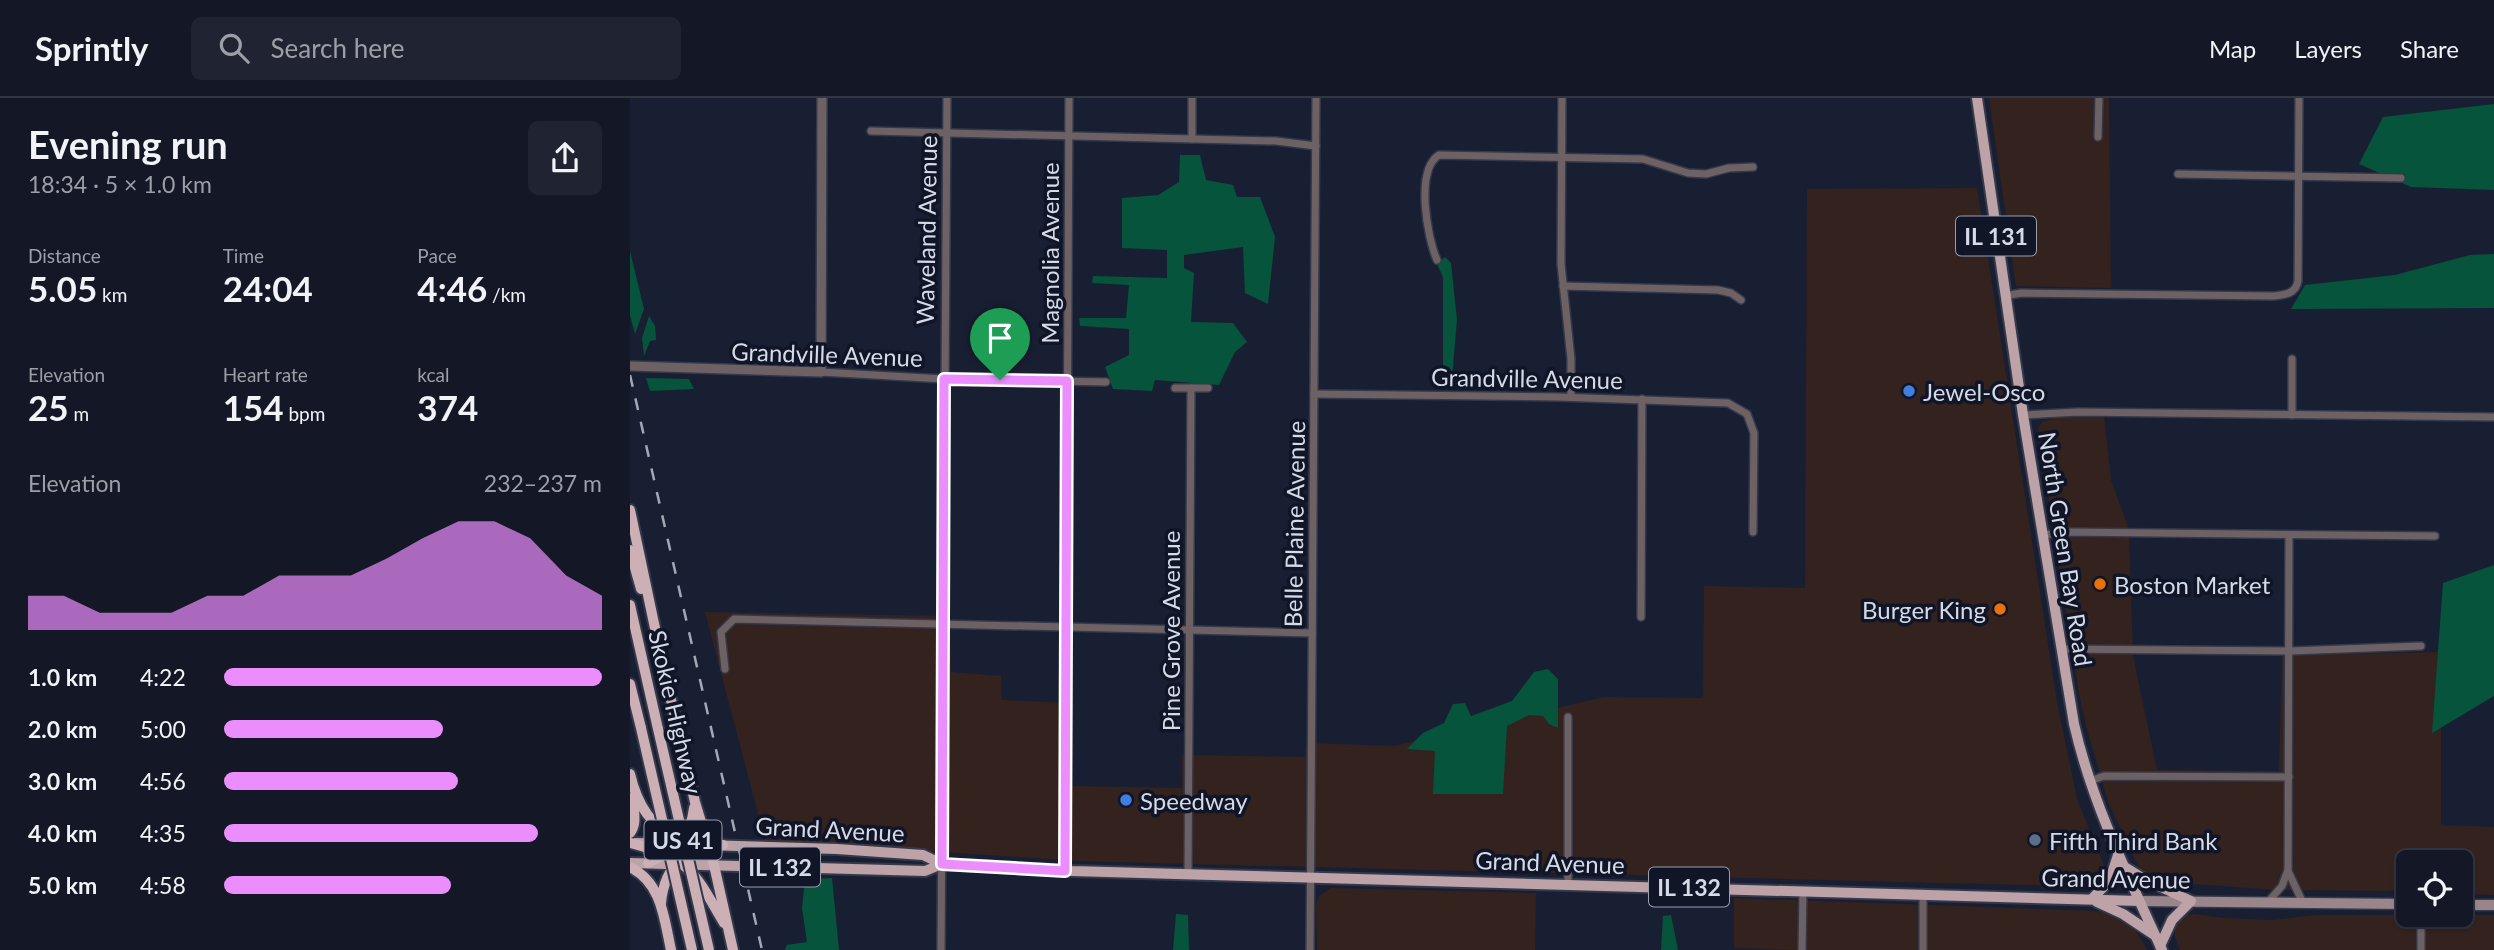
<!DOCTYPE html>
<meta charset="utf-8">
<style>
body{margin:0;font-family:Lato,sans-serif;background:#202432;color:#f1f3f6;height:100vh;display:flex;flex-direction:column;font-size:26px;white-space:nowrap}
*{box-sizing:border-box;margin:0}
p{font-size:23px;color:#9d9fa7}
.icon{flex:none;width:38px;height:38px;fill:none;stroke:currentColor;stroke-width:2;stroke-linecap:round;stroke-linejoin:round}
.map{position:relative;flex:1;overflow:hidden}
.side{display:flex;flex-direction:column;background:#131726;width:630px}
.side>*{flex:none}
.fabs{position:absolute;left:1766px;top:752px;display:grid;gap:14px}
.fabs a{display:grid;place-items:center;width:77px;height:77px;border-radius:10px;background:#131726;box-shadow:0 2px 5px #0004,0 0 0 2px #323643;font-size:35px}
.pin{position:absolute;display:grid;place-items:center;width:60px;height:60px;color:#fff;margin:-72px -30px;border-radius:50% 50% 50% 0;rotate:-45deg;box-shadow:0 0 7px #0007}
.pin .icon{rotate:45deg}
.round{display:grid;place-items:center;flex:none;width:74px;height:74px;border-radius:10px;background:#202432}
.headline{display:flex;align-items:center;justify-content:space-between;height:119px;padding:0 28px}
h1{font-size:38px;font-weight:700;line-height:52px}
.stats{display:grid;grid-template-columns:repeat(3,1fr);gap:10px;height:119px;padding:7px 28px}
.stats div{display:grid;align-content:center}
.stats b{font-size:35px;font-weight:700}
.stats small{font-size:19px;font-weight:400}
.stats p{font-size:19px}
.chart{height:196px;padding:14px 28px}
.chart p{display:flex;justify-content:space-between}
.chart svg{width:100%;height:126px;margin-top:7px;fill:#eb8dfc;opacity:.7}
ul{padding:0 28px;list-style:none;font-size:23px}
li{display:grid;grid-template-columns:112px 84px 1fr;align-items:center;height:52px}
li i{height:18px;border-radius:9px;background:#eb8dfc}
header{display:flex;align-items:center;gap:42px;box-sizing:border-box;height:98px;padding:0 35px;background:#131726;border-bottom:2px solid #323643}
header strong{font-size:33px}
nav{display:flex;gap:38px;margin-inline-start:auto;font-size:24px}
.search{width:490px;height:63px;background:#202432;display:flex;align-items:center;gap:18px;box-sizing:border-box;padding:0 24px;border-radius:10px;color:#9d9fa7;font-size:26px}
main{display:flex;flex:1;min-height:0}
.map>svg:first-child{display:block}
.commercial{fill:#34221e}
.forest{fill:#05543b}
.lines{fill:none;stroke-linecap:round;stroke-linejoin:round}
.minor-casing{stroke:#33394b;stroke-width:10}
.tertiary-casing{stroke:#33394b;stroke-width:12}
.secondary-casing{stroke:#33394b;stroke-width:13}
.primary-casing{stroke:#33394b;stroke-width:14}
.trunk-casing{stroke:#33394b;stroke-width:14}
.minor{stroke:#6e6164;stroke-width:7}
.tertiary{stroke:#6e6164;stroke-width:9}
.secondary{stroke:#9a868a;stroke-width:10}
.primary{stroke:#bda2a8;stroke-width:10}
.trunk{stroke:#cdafb6;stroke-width:10}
.rail{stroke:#a3a8b7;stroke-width:2.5;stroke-dasharray:12 12;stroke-linecap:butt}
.trunk-bridge-casing{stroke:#33394b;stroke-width:14;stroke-linecap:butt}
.trunk-bridge{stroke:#cdafb6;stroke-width:10}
.route-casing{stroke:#fff;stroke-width:14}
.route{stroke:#eb8dfc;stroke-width:9}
.shop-dot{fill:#3f7fe0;stroke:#101528;stroke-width:2.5}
.food-dot{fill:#e8710a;stroke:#101528;stroke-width:2.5}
.service-dot{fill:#5c6f8a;stroke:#101528;stroke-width:2.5}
.labels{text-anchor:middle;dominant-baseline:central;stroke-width:7;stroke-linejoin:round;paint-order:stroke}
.shield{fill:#101528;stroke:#9a9fae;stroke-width:2}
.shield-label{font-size:23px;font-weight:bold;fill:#d5dae7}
.street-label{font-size:24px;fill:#d5dae7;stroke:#101528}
.poi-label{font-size:24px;fill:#d5dae7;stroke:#101528;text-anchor:start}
</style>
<header>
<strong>Sprintly</strong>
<div class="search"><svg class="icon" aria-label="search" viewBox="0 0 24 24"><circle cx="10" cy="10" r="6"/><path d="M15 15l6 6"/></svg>Search here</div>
<nav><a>Map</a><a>Layers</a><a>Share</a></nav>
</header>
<main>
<section class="side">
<div class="headline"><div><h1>Evening run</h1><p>18:34 · 5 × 1.0 km</p></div><a class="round"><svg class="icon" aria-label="share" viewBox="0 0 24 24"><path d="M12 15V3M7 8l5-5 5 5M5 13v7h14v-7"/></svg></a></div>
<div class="stats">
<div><p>Distance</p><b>5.05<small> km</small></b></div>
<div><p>Time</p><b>24:04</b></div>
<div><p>Pace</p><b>4:46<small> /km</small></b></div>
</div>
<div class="stats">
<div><p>Elevation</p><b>25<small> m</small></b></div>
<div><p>Heart rate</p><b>154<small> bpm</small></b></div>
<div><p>kcal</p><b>374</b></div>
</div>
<div class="chart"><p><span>Elevation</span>232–237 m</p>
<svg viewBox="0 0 160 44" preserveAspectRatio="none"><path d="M0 44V32L10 32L20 38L30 38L40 38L50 32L60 32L70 25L80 25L90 25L100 19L110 12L120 6L130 6L140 12L150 25L160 32V44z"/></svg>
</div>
<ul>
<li><b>1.0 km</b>4:22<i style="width:100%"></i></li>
<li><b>2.0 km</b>5:00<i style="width:58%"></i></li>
<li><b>3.0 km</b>4:56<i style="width:62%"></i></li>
<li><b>4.0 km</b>4:35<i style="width:83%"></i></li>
<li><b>5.0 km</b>4:58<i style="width:60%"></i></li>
</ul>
</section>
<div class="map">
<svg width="1864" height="852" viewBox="0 0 1864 852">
<rect width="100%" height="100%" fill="#191f32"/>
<g class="commercial">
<path d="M1359 0H1479L1481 190 1386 188Z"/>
<path d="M1347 90 1427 604 1447 701 1476 772V778L1468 786 1456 788 1312 785 449 763 135 742 75 514 320 518 321 574 371 578 372 602 439 605 440 688 552 690V657L675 659 676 645 764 648 974 599 1073 600 1074 488 1175 490 1177 91Z"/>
<path d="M1474 317 1481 382 1499 431 1503 558 1527 672 1649 673 1652 557 1811 554V727L1864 729V797L1831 796 1830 765H1778V793L1647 792 1536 784 1517 778 1508 768 1478 704 1457 631 1449 596 1408 331 1412 324 1432 318Z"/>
<path d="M701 790 906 795 905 852H687L686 807 689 798Z"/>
<path d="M1104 800 1468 813 1481 815 1504 829 1517 852H1168L1104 850Z"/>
<path d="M1564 816 1594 820 1644 822 1684 817H1864V852H1550L1545 839V824L1557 817Z"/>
</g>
<g class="forest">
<path d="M1864 6V92L1781 89 1729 66 1753 19Z"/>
<path d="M550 57H570L576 82 603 87 607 99H630L645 139 638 206 615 195 613 149 554 157V170L564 175 561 224 603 225 617 244 605 254 589 287 525 282 522 293 483 291 475 269 499 257V231L450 228 449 220H496L499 187 462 185 463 178 537 180V152L492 150V100L528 97 549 84Z"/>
<path d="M0 153 14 211 5 236 0 217Z"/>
<path d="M1864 156V210L1661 211 1675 187 1765 177 1840 157Z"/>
<path d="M815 159 821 165 827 222 821 291H816L813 276V179L807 166Z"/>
<path d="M19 218 25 228 26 242 20 243 14 258 12 240Z"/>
<path d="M16 280 59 281 64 291 20 293Z"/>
<path d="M1864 467V598L1802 635 1813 485Z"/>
<path d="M918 571 928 581V630L919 626 913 618 899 617 877 628 873 696H803L805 653 777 651 793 635 814 625 823 606 835 605 841 618 882 603 904 574Z"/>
<path d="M202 780 209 852H155L157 847 177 844 172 810 175 781Z"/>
<path d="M546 816 558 817 559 852H543Z"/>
<path d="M1041 817 1048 852H1031L1033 818Z"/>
</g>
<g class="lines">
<defs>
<g id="minor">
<path d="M932 0 931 166 941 261V299"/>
<path d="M241 33 646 43 686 48"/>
<path d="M1468 39 1469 0"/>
<path d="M562 41V0"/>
<path d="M1548 76 1771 80"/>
<path d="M807 162C797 139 785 72 809 57L1013 61 1058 75 1076 76 1099 70 1123 69"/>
<path d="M933 188 1088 192 1101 195 1111 202"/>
<path d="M1375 198 1391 195 1643 198C1654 197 1666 196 1668 183L1669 0"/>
<path d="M1662 261V317"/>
<path d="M191 274 314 281 476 284"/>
<path d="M545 290H578"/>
<path d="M684 296 928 299 1098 305 1117 316 1124 335 1123 434"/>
<path d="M1393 317 1448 314 1864 319"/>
<path d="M1412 437 1437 434 1805 438"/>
<path d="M1011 519 1012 301"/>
<path d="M1431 551 1660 553 1791 548"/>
<path d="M95 571 91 534 104 521 682 535"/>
<path d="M1460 683 1474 678 1659 679"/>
<path d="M435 773 439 0"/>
<path d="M1658 773 1673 805"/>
<path d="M558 776 561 290"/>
<path d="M938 786V619"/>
<path d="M1638 804 1652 788 1658 772 1659 437"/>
<path d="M1791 817V852"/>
<path d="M311 852 317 0"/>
<path d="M680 852 686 0"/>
<path d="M1172 852 1173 793"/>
<path d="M1293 852V796"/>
</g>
<path id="tertiary" d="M0 268 191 274 192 0"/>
<g id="secondary">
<path d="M1509 803 1778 806"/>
<path d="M1830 807H1864"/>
</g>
<g id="primary">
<path d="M1347 0 1393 317 1444 626C1462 705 1498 778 1532 852"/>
<path d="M6 745 207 751 293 757 312 766 442 773 1509 803"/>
<path d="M0 765 295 773 312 766"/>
<path d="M1493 768 1514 781 1561 803 1542 822 1530 848"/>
<path d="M1462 801 1480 782 1488 757"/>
<path d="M1467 804 1493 816 1523 836"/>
</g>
<g id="trunk">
<path d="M0 412 33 568 65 704 84 767 103 852"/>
<path d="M0 452 11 491"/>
<path d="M0 507 28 631"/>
<path d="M0 586 11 630"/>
<path d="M0 676C8 710 21 726 50 745"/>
<path d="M0 735C9 723 1 711 5 697"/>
<path d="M1 745C61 761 64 774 94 825"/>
<path d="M18 765C43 754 61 739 64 710"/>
<path d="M0 769C32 785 34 820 41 852"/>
<path d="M31 805C35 764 56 754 93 747"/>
</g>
</defs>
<use href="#minor" class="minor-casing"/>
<use href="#tertiary" class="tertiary-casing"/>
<use href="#secondary" class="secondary-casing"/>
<use href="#primary" class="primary-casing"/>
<use href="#trunk" class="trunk-casing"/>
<use href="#minor" class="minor"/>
<use href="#tertiary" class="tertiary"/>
<use href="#secondary" class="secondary"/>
<use href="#primary" class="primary"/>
<use href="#trunk" class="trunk"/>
<path class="rail" d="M0 277 132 852"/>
<defs>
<g id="trunk-bridge">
<path d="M11 630 62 852"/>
<path d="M28 631 79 852"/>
</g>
</defs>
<use href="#trunk-bridge" class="trunk-bridge-casing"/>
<use href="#trunk-bridge" class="trunk-bridge"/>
</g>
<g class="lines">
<defs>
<path id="route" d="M314 281 437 283 435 773 312 766Z"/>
</defs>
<use href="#route" class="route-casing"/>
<use href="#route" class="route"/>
</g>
<g class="shop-dot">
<circle cx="1279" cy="293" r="7"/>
<circle cx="496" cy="702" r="7"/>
</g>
<g class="food-dot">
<circle cx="1470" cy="486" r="7"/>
<circle cx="1370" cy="511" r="7"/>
</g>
<circle class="service-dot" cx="1405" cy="742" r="7"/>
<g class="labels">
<g class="shield">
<rect x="1326" y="118.5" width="80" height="39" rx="5"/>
<rect x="14.5" y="722.5" width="77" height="39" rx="5"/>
<rect x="110" y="749.5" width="80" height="39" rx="5"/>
<rect x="1019" y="769.5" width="80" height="39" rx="5"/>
</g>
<g class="shield-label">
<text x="1366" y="138">IL 131</text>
<text x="53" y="742">US 41</text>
<text x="150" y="769">IL 132</text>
<text x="1059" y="789">IL 132</text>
</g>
<g class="street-label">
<text transform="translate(296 132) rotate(-89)">Waveland Avenue</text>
<text transform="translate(419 155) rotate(-90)">Magnolia Avenue</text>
<text transform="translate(197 256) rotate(2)">Grandville Avenue</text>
<text transform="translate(897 280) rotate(1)">Grandville Avenue</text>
<text transform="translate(664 426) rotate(-89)">Belle Plaine Avenue</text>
<text transform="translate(1436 451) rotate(81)">North Green Bay Road</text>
<text transform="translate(540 533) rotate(-90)">Pine Grove Avenue</text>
<text transform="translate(46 614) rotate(77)">Skokie Highway</text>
<text transform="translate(200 731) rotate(3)">Grand Avenue</text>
<text transform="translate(920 764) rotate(2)">Grand Avenue</text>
<text transform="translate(1486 780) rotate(1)">Grand Avenue</text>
</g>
<g class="poi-label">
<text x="1293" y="293">Jewel-Osco</text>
<text x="1484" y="486">Boston Market</text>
<text x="1356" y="511" text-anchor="end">Burger King</text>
<text x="510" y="702">Speedway</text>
<text x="1419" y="742">Fifth Third Bank</text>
</g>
</g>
</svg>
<div class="fabs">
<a><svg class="icon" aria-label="locate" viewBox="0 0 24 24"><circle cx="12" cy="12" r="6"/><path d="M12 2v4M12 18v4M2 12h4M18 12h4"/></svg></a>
</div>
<div class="pin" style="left:370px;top:282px;background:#1e9e55"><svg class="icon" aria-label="arrive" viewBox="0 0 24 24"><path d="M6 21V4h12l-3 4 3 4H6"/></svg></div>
</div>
</main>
